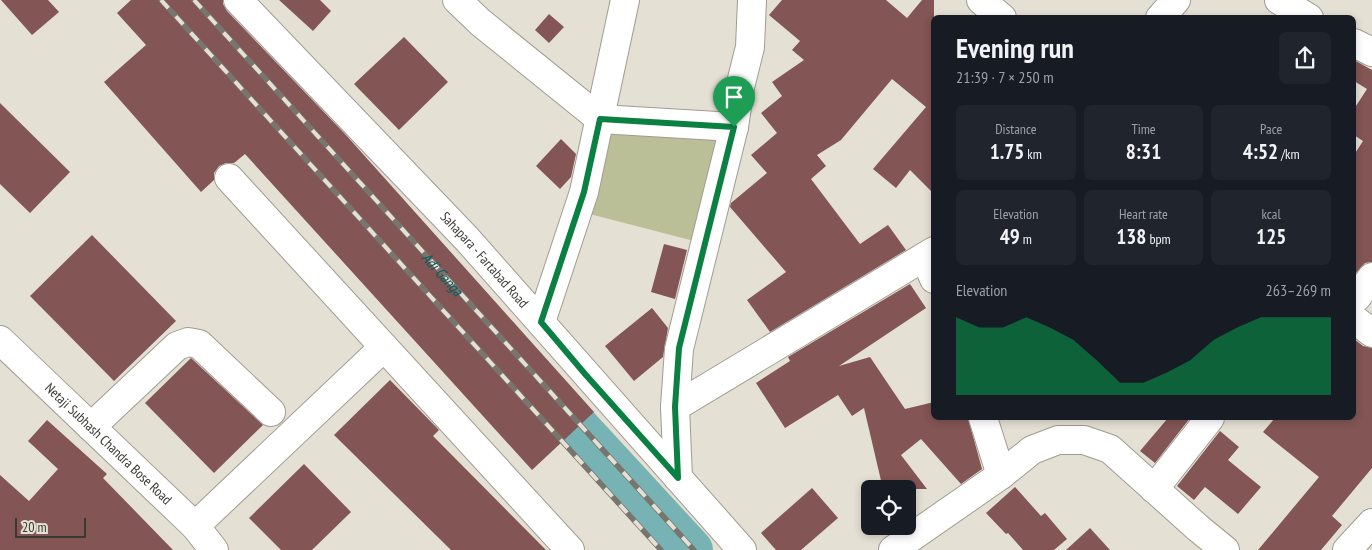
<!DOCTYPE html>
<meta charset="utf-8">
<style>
body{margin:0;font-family:"PT Sans Narrow",sans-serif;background:#20242c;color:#f1f3f6;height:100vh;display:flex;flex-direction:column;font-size:19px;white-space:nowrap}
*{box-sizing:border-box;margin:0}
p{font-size:16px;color:#9ea1a6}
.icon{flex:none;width:28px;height:28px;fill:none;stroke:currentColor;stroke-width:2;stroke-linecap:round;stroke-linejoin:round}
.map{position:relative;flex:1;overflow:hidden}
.panel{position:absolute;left:931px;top:15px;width:425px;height:405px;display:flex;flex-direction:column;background:#171b24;border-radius:8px;box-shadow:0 2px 8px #0003}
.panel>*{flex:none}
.buttons{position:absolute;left:861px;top:480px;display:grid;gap:10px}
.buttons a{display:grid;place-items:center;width:55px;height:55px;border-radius:8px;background:#171b24;box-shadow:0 2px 8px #0003;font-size:25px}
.scale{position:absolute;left:15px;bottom:12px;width:71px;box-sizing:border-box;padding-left:5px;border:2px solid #3b3935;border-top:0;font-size:14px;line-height:18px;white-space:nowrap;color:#3b3935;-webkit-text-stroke:4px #e5e0d4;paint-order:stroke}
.pin{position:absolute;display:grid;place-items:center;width:42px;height:42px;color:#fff;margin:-51px -21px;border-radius:50% 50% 50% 0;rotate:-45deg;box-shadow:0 0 5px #0007}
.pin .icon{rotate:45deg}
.round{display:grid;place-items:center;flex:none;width:52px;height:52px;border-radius:8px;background:#20242c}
.headline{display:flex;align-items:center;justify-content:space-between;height:85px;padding:0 25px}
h1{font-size:28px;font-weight:800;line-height:38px}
.figures{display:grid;grid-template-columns:repeat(3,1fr);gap:8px;height:85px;padding:5px 25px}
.figures div{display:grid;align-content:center;border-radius:8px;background:#20242c;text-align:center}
.figures b{font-size:21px;font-weight:800}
.figures small{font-size:14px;font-weight:400}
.figures p{font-size:14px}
.chart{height:140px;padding:10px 25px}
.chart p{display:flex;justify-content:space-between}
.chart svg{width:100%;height:90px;margin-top:5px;fill:#0b8043;opacity:.7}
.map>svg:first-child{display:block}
.green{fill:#bbbf97}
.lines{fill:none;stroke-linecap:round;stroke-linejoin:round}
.river{stroke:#77b3b4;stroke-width:42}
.building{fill:#835554}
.minor-casing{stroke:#a19c91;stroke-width:30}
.major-casing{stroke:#a19c91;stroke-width:30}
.minor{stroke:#fff;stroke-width:28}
.major{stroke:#fff;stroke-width:28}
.rail-casing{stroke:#78756e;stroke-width:5.5}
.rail{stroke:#e5e0d4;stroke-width:4;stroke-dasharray:11;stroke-linecap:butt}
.route-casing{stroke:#fff;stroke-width:10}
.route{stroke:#0b8043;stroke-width:6}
.labels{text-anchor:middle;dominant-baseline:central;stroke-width:5;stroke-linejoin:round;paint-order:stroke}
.street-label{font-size:14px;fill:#3b3935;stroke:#e5e0d4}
.water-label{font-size:15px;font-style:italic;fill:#035e5f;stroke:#e5e0d4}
</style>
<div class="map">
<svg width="1372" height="550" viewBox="0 0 1372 550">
<rect width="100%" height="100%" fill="#e5e0d4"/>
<path class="green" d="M609 104 726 130 698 242 582 212Z"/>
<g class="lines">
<path class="river" d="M538 383 692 550"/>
</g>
<g class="building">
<path d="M1 0H48L59 12 32 35Z"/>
<path d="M131 0H223V4L227 11 345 134 594 412 532 470 245 154 234 163H226L219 166 214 173V180L201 192 104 82 146 45 117 13Z"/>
<path d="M279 0H320L331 11 313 31Z"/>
<path d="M782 0H886L907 18 922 0H934V194L910 170 896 188 873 169 926 107 892 79 841 140 817 155 826 166 811 179 860 244 888 225 906 250 770 332 747 300 786 272 730 207 731 203 767 173 751 155 777 133 761 113 782 96 772 82 804 60 792 50 800 41 769 15Z"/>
<path d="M549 14 564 27 549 43 535 30Z"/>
<path d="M404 37 448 82 399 130 354 84Z"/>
<path d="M1354 60 1372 70V262L1365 263 1354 275V155L1363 141 1354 135V109L1367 89 1354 81Z"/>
<path d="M0 103 70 172 30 213 0 184Z"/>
<path d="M561 139 576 154 571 177 560 189 536 166Z"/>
<path d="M92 235 176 321 114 381 30 296Z"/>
<path d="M664 244 687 250 675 299 651 292Z"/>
<path d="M910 284 926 308 839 366 870 357 905 409 934 402V418H968L982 469 961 484 921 439 901 455 927 489H883L864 408 852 416 838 395 785 428 756 383 790 361 788 357Z"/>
<path d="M652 308 668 328 663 357 634 381 605 346Z"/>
<path d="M1354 339 1363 346 1372 348V468L1332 516 1342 525 1321 550H1258L1319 477 1263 432 1275 418H1354Z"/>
<path d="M191 358 263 425 214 473 145 403Z"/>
<path d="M390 380 439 430 433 436 546 550H451L334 435Z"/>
<path d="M1168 418H1190L1155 463 1140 451Z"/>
<path d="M47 420 107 474 103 478 173 550H0V475L29 501 58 469 28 441Z"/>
<path d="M1220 431 1239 447 1228 460 1261 487 1238 514 1205 487 1194 500 1177 486Z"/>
<path d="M304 464 351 512 312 550H281L249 518Z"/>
<path d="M1015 487 1041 516 1045 513 1067 539 1054 550H1023L1008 533 1006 534 986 513Z"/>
<path d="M812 488 838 518 801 550H776L761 533Z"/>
<path d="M1090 528 1110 550H1066Z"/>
</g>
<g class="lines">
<defs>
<g id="minor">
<path id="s1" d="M238 0 467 239 742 550"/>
<path d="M457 0 480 22 600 119 734 127"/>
<path d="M981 0 1002 18"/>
<path d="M1279 0 1309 18"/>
<path d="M1160 18 1176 0"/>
<path d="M1354 43 1372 52"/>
<path d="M229 178 570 550"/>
<path d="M925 257 934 279"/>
<path d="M1354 295 1357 297 1372 277"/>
<path d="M1354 319 1372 333"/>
<path d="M541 322 584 192 625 0"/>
<path d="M675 407 934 251"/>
<path d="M983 418 1001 475"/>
<path d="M91 427 177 346 188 342 199 344 271 412"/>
<path d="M678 478 675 407 679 349 734 127 740 87 750 47 752 0"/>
<path d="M1154 489 1210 418"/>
<path d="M195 526 384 347"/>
<path d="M893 550 1001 475 1032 450 1058 440H1084L1110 449 1198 528 1225 550"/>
<path d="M1347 550 1372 523"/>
</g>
<g id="major">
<path id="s2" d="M0 340 195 526 214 550"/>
</g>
</defs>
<use href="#minor" class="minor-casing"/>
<use href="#major" class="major-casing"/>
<use href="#minor" class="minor"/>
<use href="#major" class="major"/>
<defs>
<g id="rail">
<path d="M161 0 661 550"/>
<path id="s3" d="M194 0 694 550"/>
</g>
</defs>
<use href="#rail" class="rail-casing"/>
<use href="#rail" class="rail"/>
</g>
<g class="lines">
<defs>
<path id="route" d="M600 119 734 127 679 348 675 407 678 478 585 374 541 322 584 192Z"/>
</defs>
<use href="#route" class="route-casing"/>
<use href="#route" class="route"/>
</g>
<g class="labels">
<g class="street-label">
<text stroke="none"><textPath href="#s1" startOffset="358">Sahapara - Fartabad Road</textPath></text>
<text stroke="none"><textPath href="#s2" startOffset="150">Netaji Subhash Chandra Bose Road</textPath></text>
</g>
<g class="water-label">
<text stroke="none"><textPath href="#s3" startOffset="370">Adi Ganga</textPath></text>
</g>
</g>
</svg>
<div class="buttons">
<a><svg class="icon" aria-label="locate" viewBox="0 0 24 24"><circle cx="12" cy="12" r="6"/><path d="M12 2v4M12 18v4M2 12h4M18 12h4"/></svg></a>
</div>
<div class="scale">20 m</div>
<div class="pin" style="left:734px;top:127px;background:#1e9e55"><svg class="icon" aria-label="arrive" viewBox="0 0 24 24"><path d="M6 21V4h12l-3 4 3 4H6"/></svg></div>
<section class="panel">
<div class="headline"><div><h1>Evening run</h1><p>21:39 · 7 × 250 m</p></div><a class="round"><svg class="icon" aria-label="share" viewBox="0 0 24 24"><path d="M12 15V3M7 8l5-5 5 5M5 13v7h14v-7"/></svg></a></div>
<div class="figures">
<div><p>Distance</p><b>1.75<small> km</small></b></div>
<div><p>Time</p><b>8:31</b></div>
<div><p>Pace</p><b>4:52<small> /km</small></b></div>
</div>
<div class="figures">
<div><p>Elevation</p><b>49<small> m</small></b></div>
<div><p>Heart rate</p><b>138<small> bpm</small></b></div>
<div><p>kcal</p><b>125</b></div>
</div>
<div class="chart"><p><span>Elevation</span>263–269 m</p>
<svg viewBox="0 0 160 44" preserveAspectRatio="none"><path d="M0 44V6L10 11L20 11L30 6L40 11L50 17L60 27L70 38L80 38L90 33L100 27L110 17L120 11L130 6L140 6L150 6L160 6V44z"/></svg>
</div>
</section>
</div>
